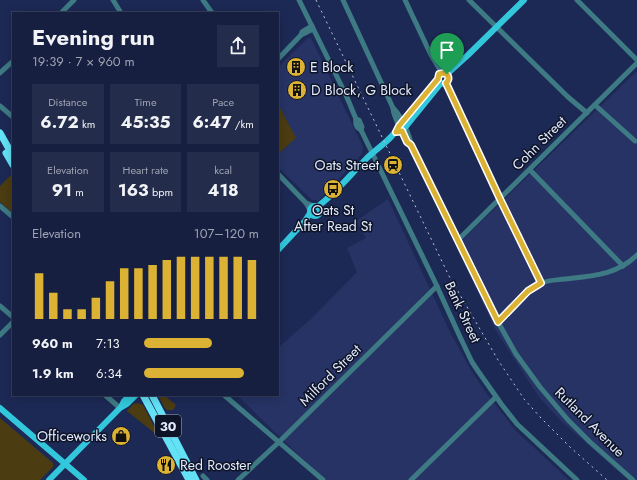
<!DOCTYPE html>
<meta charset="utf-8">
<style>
body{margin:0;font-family:Jost,sans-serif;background:#232c4b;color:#f1f3f6;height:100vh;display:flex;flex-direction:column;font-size:15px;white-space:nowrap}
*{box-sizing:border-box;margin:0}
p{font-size:13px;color:#9ea2b1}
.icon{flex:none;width:22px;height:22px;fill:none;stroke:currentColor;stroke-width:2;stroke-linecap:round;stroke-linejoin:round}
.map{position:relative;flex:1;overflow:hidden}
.side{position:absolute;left:12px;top:12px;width:267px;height:384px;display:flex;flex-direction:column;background:#161f40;border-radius:0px;box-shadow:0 2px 10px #0003,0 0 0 1px #353d59}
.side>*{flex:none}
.pin{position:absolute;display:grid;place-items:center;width:34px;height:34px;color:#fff;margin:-41px -17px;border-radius:50% 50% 50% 0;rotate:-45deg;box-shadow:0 0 4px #0007}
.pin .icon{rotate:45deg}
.round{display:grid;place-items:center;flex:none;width:42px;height:42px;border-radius:0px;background:#232c4b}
.headline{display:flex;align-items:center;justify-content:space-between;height:68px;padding:0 20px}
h1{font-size:22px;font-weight:700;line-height:30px}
.stats{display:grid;grid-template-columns:repeat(3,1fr);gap:6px;height:68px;padding:4px 20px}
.stats div{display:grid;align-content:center;border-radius:0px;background:#232c4b;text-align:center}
.stats b{font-size:17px;font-weight:700}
.stats small{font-size:11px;font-weight:400}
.stats p{font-size:11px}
.chart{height:112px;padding:8px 20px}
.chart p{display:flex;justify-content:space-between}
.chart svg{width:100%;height:72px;margin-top:4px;stroke:#dbb233;stroke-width:6}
ul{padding:0 20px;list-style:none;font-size:13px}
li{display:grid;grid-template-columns:64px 48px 1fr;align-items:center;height:30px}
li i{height:10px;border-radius:5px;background:#dbb233}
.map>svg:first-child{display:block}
.built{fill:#263364}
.green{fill:#4b3c11}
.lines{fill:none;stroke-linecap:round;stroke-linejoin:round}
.minor{stroke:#3e7a84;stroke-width:5}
.major{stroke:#33c7dc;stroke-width:6}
.highway{stroke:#63e1f5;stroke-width:7}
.rail{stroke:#bbc3d9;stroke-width:1;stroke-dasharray:2 4;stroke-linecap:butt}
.route-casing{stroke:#fff;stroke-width:8}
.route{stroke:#dbb233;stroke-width:5}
.labels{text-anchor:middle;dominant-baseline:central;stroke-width:3;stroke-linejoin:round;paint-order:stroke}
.shield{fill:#0e1428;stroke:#a2a9bb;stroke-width:1}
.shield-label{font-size:13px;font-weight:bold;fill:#e2e9fa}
.poi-label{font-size:14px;fill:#e2e9fa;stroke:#0e1428;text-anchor:start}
.street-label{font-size:14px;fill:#e2e9fa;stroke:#0e1428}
</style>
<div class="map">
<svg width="637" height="480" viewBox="0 0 637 480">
<rect width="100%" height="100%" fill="#1d2955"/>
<g class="built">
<path d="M308 38H311L363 147 362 154 318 201 316 200H312L278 167V154L295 138 278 104V67Z"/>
<path d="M637 71V480H628L561 421 539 397 496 331 455 244 461 241Z"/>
<path d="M388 199 450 332 472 372 487 394 516 431 569 480H325L284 441 237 395H278V348L311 319 357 272 347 248 366 238 356 221Z"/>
</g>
<g class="green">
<path d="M278 104 296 138 278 154Z"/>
<path d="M12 174 13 176V213L0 202V186Z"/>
<path d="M158 395H164L176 405 173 410H167L164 407Z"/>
<path d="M138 403 143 405 158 434 157 435 127 411 133 404Z"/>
<path d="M0 418 53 463V467L40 480H0Z"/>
</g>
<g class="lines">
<g class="minor">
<path d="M113 0 121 13"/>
<path d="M203 0 212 13"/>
<path d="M299 0 346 95 356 119C355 124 357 128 361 130"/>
<path d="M343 0 393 108C393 116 405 139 411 145L498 322 516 354 540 387 568 420 590 442 633 480"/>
<path d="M405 0 431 55 442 73"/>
<path d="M469 0 568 97 587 113"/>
<path d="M577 0 637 60"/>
<path d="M61 13 74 0"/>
<path d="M301 35 313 29"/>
<path d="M278 59 301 35 302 32 312 26"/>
<path d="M0 73 13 61"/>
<path d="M445 83 500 199 541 283"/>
<path d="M595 105 635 141"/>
<path d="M0 106 13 117"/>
<path d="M393 108C399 112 411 137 411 145"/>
<path d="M356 119 359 120 362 127 361 130 435 282 461 339 472 362 478 371 502 405 517 424 577 480"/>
<path d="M530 170 623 266"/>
<path d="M278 174 306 203 310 210"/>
<path d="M306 203 314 206"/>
<path d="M0 206 13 217"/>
<path d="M458 240 637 63"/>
<path d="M0 306 13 317"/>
<path d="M498 322C509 310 526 289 541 283 549 280 557 280 565 279 592 276 617 275 637 255"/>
<path d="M0 335 13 322"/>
<path d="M105 395 120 408"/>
<path d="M224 395 323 480"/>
<path d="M203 476 207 480"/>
<path d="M238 480 279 442 437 286"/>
<path d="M411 480 496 397"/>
</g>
<g class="major">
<path d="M447 74 468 55 524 0"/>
<path d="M441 83C444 84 447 83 448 79L447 74"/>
<path d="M396 132 402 131 407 125 441 83"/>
<circle cx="315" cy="211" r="5"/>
<path d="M317 207C336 193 350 175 366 159 377 148 393 139 399 126L438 79 439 75 444 73 447 74"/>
<path d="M278 250 305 221 310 213"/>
<path d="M121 407 124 401 130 395"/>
<path d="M0 408 84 480"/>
<path d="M49 480 120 408 127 404 136 395"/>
</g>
<g class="highway">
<path d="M0 133 13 156"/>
<path d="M6 153 13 165"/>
<path d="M143 395 189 480"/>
<path d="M152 395 196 480"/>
</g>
<path class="rail" d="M316 0 449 276 498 360 524 399 541 418 570 447 607 480"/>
</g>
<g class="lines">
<defs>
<path id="route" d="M444 73C449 75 450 79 446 83L500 199 541 283 528 291 498 322 411 145 407 142 402 131 396 132 399 126 438 79 439 74Z"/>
</defs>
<use href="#route" class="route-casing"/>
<use href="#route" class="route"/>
</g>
<defs>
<symbol id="building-disc" viewBox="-11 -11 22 22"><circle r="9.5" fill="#dbb233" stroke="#0e1428"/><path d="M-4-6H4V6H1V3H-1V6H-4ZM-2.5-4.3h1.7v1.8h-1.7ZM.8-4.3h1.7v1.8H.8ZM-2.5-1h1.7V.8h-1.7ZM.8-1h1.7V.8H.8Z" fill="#111"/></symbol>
<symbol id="station-disc" viewBox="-11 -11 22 22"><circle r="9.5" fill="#dbb233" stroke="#0e1428"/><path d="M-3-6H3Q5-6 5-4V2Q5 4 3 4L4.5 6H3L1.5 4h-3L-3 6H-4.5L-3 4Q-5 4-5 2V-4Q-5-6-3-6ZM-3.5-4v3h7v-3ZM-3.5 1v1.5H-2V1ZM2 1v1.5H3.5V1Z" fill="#111"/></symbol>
<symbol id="bus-disc" viewBox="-11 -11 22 22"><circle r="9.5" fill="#dbb233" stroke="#0e1428"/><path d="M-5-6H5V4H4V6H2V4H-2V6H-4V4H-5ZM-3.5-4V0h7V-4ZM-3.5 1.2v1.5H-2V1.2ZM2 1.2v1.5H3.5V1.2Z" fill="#111"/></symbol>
<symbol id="shop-disc" viewBox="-11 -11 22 22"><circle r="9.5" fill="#dbb233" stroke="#0e1428"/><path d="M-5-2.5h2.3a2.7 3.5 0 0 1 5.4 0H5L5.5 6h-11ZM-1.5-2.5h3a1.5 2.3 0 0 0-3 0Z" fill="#111"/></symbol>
<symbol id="restaurant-disc" viewBox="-11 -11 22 22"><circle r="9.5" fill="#dbb233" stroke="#0e1428"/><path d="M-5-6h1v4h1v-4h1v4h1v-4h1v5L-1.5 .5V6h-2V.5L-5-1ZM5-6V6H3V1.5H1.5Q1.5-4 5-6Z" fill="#111"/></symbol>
</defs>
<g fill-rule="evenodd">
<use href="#building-disc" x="285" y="56" width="22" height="22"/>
<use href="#building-disc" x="286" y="79" width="22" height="22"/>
<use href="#station-disc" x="382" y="154" width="22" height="22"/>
<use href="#bus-disc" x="322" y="178" width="22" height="22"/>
<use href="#shop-disc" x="110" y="425" width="22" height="22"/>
<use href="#restaurant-disc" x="155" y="454" width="22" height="22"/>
</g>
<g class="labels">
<rect class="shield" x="155" y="415" width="26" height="22" rx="3"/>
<g class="shield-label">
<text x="168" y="426">30</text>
</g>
<g class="poi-label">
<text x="310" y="67">E Block</text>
<text x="311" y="90">D Block, G Block</text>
<text x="379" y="165" text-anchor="end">Oats Street</text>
<text x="333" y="210" text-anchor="middle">Oats St<tspan x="333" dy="16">After Read St</tspan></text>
<text x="107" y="436" text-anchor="end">Officeworks</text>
<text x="180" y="465">Red Rooster</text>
</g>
<g class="street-label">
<text transform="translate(539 143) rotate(-45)">Cohn Street</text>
<text transform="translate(463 312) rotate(65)">Bank Street</text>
<text transform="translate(330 375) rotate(-45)">Milford Street</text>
<text transform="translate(590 422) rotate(45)">Rutland Avenue</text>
</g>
</g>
</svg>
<div class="pin" style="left:447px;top:74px;background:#1e9e55"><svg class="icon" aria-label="arrive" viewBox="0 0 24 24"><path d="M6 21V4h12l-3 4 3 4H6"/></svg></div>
<section class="side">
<div class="headline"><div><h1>Evening run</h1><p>19:39 · 7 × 960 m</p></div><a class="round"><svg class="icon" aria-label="share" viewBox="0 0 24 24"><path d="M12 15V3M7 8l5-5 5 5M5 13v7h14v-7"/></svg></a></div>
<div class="stats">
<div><p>Distance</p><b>6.72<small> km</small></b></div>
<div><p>Time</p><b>45:35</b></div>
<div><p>Pace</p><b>6:47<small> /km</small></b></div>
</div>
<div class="stats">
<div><p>Elevation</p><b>91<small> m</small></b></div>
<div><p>Heart rate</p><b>163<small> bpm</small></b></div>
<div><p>kcal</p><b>418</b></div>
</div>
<div class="chart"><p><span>Elevation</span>107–120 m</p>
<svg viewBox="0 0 160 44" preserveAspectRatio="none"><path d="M5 44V16M15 44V28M25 44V38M35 44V38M45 44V31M55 44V21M65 44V13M75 44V13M85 44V11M95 44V8M105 44V6M115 44V6M125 44V6M135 44V6M145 44V6M155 44V8"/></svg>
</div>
<ul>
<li><b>960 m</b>7:13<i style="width:59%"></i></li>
<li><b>1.9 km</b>6:34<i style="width:87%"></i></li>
</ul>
</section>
</div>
